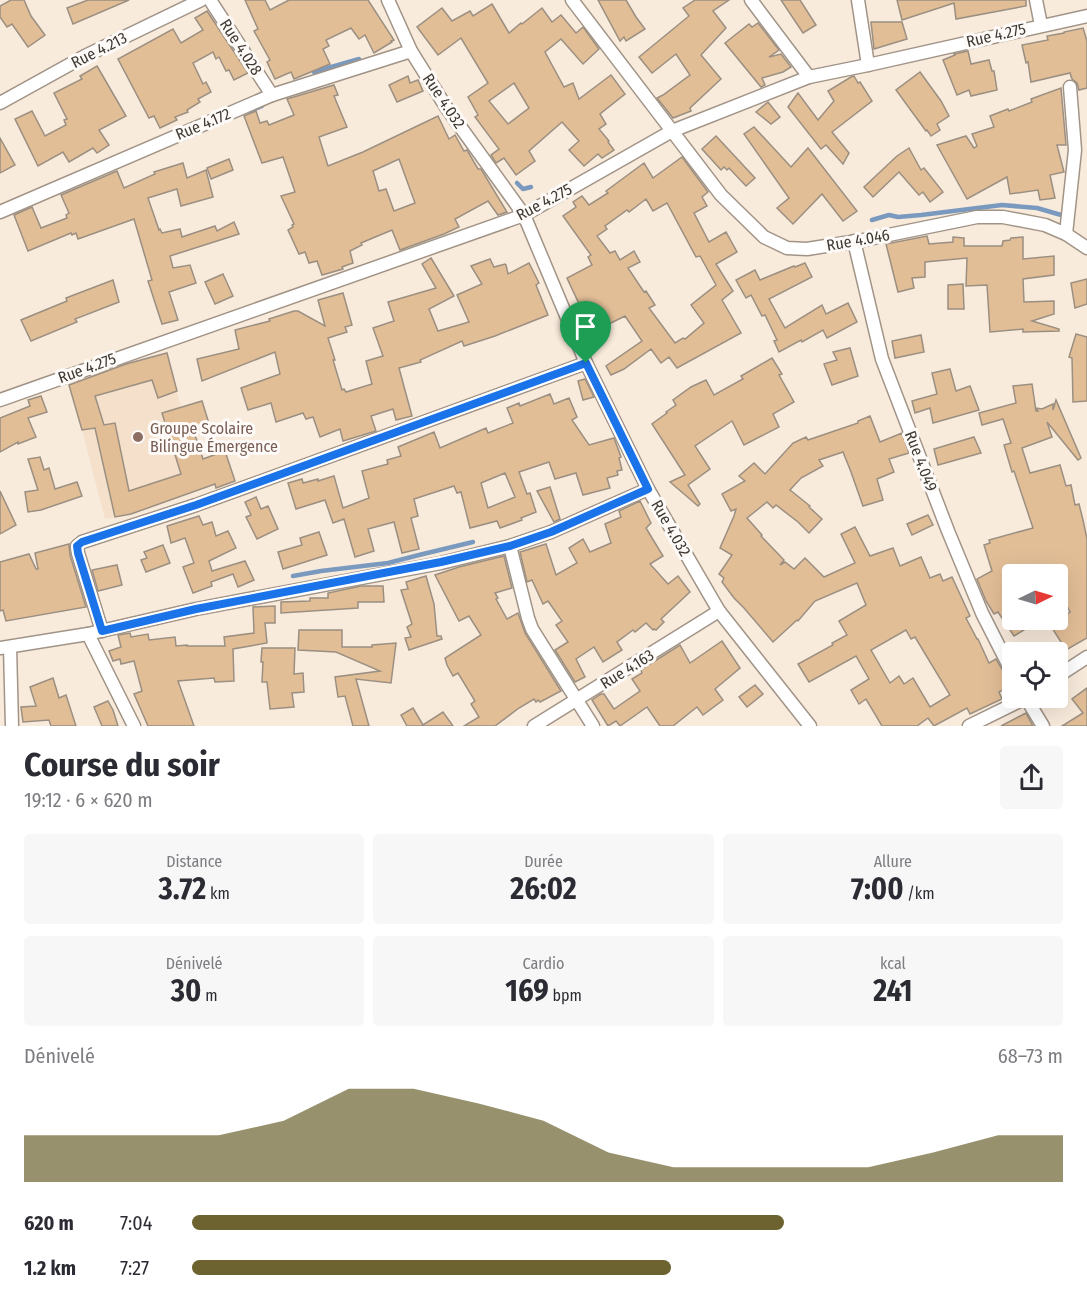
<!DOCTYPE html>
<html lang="fr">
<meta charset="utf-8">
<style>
body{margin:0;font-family:"Fira Sans Condensed",sans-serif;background:#f7f7f7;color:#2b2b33;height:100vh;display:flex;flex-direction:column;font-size:22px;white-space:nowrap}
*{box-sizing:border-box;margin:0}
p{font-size:20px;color:#7c7c81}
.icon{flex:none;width:33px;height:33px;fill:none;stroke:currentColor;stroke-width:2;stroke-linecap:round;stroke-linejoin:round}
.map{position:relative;height:726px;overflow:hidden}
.drawer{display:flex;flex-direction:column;background:#fff;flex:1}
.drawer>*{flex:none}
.needle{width:39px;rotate:85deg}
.tools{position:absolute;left:1002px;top:564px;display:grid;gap:12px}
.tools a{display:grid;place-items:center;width:66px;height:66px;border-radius:6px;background:#fff;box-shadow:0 6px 24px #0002;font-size:30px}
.pin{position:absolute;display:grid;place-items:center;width:51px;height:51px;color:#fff;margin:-62px -26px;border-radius:50% 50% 50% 0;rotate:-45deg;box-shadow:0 0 6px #0007}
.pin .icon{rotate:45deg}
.round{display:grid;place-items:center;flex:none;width:63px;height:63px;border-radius:6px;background:#f7f7f7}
.overview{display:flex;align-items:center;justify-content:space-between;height:102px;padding:0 24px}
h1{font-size:33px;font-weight:700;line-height:45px}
.stats{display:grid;grid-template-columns:repeat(3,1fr);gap:9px;height:102px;padding:6px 24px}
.stats div{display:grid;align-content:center;border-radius:6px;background:#f7f7f7;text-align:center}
.stats b{font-size:30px;font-weight:700}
.stats small{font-size:16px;font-weight:400}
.stats p{font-size:16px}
.chart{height:168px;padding:12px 24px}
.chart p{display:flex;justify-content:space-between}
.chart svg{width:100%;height:108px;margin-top:6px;fill:#6d6330;opacity:.7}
ul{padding:0 24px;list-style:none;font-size:20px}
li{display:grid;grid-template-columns:96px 72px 1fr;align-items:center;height:45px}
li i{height:15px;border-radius:8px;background:#6d6330}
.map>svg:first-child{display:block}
.built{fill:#f4e0cb}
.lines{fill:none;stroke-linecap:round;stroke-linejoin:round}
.stream{stroke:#7a99bf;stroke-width:4.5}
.building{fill:#e2be97;stroke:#9b8f81;stroke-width:1.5;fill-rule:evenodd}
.street-casing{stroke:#a19487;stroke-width:15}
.street{stroke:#fff;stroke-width:12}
.route-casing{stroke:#fff;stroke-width:12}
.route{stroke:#1a73e8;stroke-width:8}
.education-dot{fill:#8d6e63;stroke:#fdfaf8;stroke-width:2}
.labels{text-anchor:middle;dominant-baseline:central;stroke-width:6;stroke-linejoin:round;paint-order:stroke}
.street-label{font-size:16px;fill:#3f3933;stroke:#fdfaf8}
.education-label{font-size:16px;fill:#785e54;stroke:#fdfaf8;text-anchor:start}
</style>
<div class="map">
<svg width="1087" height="726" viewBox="0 0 1087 726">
<rect width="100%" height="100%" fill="#f9ebdc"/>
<path class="built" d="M167 353 181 407H184L211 485 134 513 122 514 123 516 105 519 80 423 68 381Z"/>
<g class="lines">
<g class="stream">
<path d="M314 72 359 59"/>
<path d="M250 111 262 106"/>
<path d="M517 183 523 189 531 187"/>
<path d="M872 220 889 215 898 217 921 215 1002 205 1037 208 1068 217"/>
<path d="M293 576 321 571 388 563 419 555 473 542"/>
</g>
</g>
<g class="building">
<path d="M11 0H24L31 16 45 35 28 47 12 24 7 27 0 17V6Z"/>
<path d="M88 0H129L73 24 67 8Z"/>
<path d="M245 0H265L270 10 289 0H368L394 40 391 41 392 42 374 53 365 35 359 39 351 28 326 40 329 46 323 49 330 64 294 79 291 72 275 79 267 62 270 60 254 31 258 29Z"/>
<path d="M598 0H626L636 17 645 29 626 41 624 37 620 41Z"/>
<path d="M695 0H729L713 11 726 28 701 55 721 79 690 108 691 111 673 118 657 98 663 95 690 75 676 54 652 73 639 57 689 16 683 8Z"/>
<path d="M781 0H800L816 25 803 33Z"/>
<path d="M897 0H1026V6L956 19 954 3 902 20Z"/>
<path d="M492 4 509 33 521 23 522 24 542 8 552 22 561 15 576 33 583 27 599 49 583 64 561 39 545 52 564 87 573 83 579 99 611 75 625 94 600 114 606 124 599 129 609 141 608 142 614 150 602 158 598 154 584 166 569 150 579 141 562 122 529 151 535 161 516 175 504 158 496 163 491 155 499 149 475 117 478 115 468 97 488 83 461 38 438 55 417 27 442 8 452 21 470 11 473 16ZM514 83 529 108 508 124 489 101Z"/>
<path d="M207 11 248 73 234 80 229 70 226 71 219 57 216 59 213 52 193 63 203 84 206 82 211 92 198 99 200 102 187 110 188 112 175 117 177 120 160 128 154 116 149 118 118 59 173 29 181 43 203 30 195 18Z"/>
<path d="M871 22H902L907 39 874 49Z"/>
<path d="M758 23 779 50 769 57 781 54 791 67 783 72 762 78 765 85 761 87 725 43 749 24 752 27Z"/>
<path d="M1083 28 1087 41V88L1079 90 1077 83 1072 79 1070 73 1031 82 1028 62 1026 63 1022 45 1048 40 1047 36 1064 33V32Z"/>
<path d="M968 51 971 64 989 60 992 71H994L997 90 971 96 969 90 957 95 943 60 955 55 954 54Z"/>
<path d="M97 66 126 116 99 130 109 145 97 153 93 148 69 162 63 152 38 166 15 119 32 111 45 136 66 125 64 120 67 119 54 93 82 79 80 76Z"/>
<path d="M920 72 941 101 949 116 937 124 940 130 931 136 927 130 926 131 896 90Z"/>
<path d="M408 76 410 83 418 80 423 91 397 102 389 85Z"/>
<path d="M854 76 858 83 860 82 872 101 832 132 849 153 843 164 826 145 821 149 788 107 798 93 818 120 834 101 828 91 851 77Z"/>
<path d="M334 85 338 95 334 96 347 127 319 137 328 166 363 152 438 116 449 139 455 135 464 151 467 150 478 169H481L507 212 498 215 488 201 455 219 459 227 444 234 400 250 392 230 361 243 362 245 350 251 353 263 342 267 343 269 322 275 317 261 309 263 305 252 299 254 288 230 293 227 292 225 294 224 281 196 295 192 283 157 262 163 244 116 256 111 260 123 267 121 269 125 294 115 287 99ZM399 159 415 203 394 211 386 189 379 191 373 171Z"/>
<path d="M1061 88 1066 145H1057L1064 172 1050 175 1055 198 1040 200 1038 190 1010 194 1007 177 967 199 937 145 966 136 974 148 977 146 972 134 994 127 990 116 1008 109 1009 111 1032 102 1031 99Z"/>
<path d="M768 102 780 117 771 124 756 112Z"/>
<path d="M754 127 791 167 808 148 857 211 843 221 822 194 793 224 777 208 789 198 744 134Z"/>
<path d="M716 136 755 178 746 186 729 168 727 170 724 167 721 170 702 149Z"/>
<path d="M0 138 15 165 0 173Z"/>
<path d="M909 148 921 170 924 168 943 192 930 202 923 192 919 195 899 172 873 197 864 187 897 156Z"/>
<path d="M682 157 708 192 702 197 707 206 694 213 709 242 726 232 737 252 716 264 733 291 722 300 741 333 677 368 669 357 661 363 651 349 624 369 611 375 606 366 642 341 625 316 605 326 604 324 595 329 590 320 586 322 578 307 580 306 567 278 592 265 588 257 591 255 563 216 576 207 573 202 582 196 589 205 608 193 606 191 644 163 653 178ZM646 199 653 211 667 203 696 257 700 256 716 285 691 305 704 323 685 339 683 338 675 343 649 308 655 305 646 291 644 292 628 268 640 262 634 251 620 260 615 251 610 253 597 236 607 229 605 226 627 210 629 212Z"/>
<path d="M229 159 233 170 211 179 207 168Z"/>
<path d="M183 163 187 178 206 170 213 197 181 206 177 189 148 198 159 230 160 229 162 233 180 229 182 237 215 226 217 231 234 222 239 234 170 256 173 268 190 265 196 283 169 292 178 320 162 324 148 281 152 280 134 219 78 239 76 233 72 235 71 233 28 251 14 215 32 207 41 228 67 218 66 215 69 213 61 195 117 171 124 188 155 174 154 172Z"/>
<path d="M927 236 929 244 953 242V237L964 238V246H1002L1003 241 1010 240 1011 238 1023 237V259L1054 256V275L1023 279 1024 302 1054 301V314L1032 321 1059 329V331L1023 332V329L990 332 987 285 966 286 967 258 925 262V277L912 278 914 288 898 292 886 244Z"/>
<path d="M431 258 454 296 429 309 438 331 469 322 457 295 482 284 471 266 490 259 494 267 505 264 506 265 508 274 529 263 539 283 536 285 548 315 495 336 464 346 462 341 420 360 421 362 399 368 412 416 396 420 393 409 371 416 376 431 343 441 340 429 320 437 313 417 306 419 303 413 276 422 271 403 248 410 241 388 280 374 275 352 202 381 197 359 239 349 235 330 270 321 269 319 294 311H298L325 326 318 300 343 293 352 325 345 327 347 332 328 338 335 360H333L342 390 344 389 346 392 372 384 366 361 383 356 373 328 394 321 388 302 436 288 422 264Z"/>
<path d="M805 263 812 277 769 299 785 328 822 305 826 314 848 303 857 322 827 338 823 330 802 342 801 340 779 352 774 341 777 340 765 315 762 316 751 295 746 298 736 280 755 270 760 280 794 266 795 267Z"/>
<path d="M223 274 233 296 215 304 205 282Z"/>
<path d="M1087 279V304L1075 308 1071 283Z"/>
<path d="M113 280 119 302 75 319 77 322 31 341 21 320 67 301 66 298Z"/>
<path d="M963 284 964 309H948V285Z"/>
<path d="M1076 334 1087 337V401L1073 402 1072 358 1069 357Z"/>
<path d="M921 335 924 352 895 358 892 341Z"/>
<path d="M850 348 858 376 832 385 824 364 837 360 833 352Z"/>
<path d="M167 353 177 391 158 398 152 380 95 396 104 425 115 423 129 491 181 474 162 413 202 401 211 430 195 435 203 459 225 451 235 481 216 488 215 484 131 514 115 517 95 428 82 430 69 385 126 364Z"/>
<path d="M772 358 782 374 779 375 794 402 773 414 779 427 744 445 732 421 695 446 710 469 688 485 700 504 698 506 670 482 685 475 652 424 667 413 666 412 676 405 673 400 691 387 706 380 714 395 743 379 741 376Z"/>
<path d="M950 369 956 391 970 386 979 410 933 423 930 408 915 413 912 401 937 394 932 373Z"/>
<path d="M585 379 594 397 583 400 578 381Z"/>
<path d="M1032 384 1036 411H1038L1036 408 1042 409 1053 404V410L1056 400 1081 458 1078 460 1047 422 1052 437 1022 448 1030 473 1060 465 1066 486 1071 485 1075 505 1079 504 1083 520 1087 539V638L1066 650 1047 620H1058L1070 612 1058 587V574H1012V620H1040L1014 636 998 612 994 614 986 601 977 579 992 571 984 545 990 543 989 540 1033 528 1014 471 1012 472 1004 445 1011 443 1003 419 982 425 979 413 1016 403 1013 386Z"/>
<path d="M550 394 554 404 569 398 577 417 572 420 589 445 614 438 621 457 619 458 622 470 617 471 618 475 607 478 610 488 583 495 576 473 555 479 549 462 519 472 527 494 530 493 536 512 521 518 522 520 500 528 497 521 470 528 461 492 457 493 454 486 414 499 418 516 411 518 419 549 402 553 394 522 368 529 374 551 355 557 344 519 333 523 325 500 296 509 288 483 302 479 303 483 318 479V481L334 476 343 508 369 498 362 471 388 464 387 460 401 456 398 447 434 432 440 448 486 428 488 433 513 423 507 408 519 403 520 406ZM505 473 515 497 488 508 481 483Z"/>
<path d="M41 396 47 412 28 418 36 437 18 444V442L0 452V418L30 406 28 400Z"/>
<path d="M870 416 880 442 902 433 909 453 889 459 894 472 877 479 883 500 863 506 851 472 843 452 819 460 823 466 801 478 790 490 810 506 809 507 822 519 809 533 798 522 776 505 773 508 767 502 747 518 762 535 761 536 784 560 780 565 785 562 794 569 805 558 824 577 855 563 841 534 855 527 870 556 893 548 900 566 921 557 930 578 940 574 943 581 952 577 970 616 966 618 977 639H978L989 663 996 659 1011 685 999 692 1002 699 970 714 967 708 934 726 928 718 917 726H882L866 699 859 704 851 690 869 679 856 656 809 682 798 664 833 645 832 643 847 635 839 621 866 605 857 583 815 601 798 621 797 620 773 642 744 608 734 598 722 582 724 578 719 574 732 555 720 548 734 516 736 509 731 511 722 494 745 481 739 476 754 463 765 474 793 443 806 437 808 440 858 423V421ZM906 630 911 639 915 637 950 695 930 707 913 678 904 684 899 676 890 683 871 650Z"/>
<path d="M974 437 981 453 938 465 934 449Z"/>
<path d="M40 457 44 470 49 468 55 489 77 482 82 496 41 510 28 512 25 492 38 490 28 459Z"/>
<path d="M550 487 560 519 554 522 537 491Z"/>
<path d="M0 491 16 525 0 534Z"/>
<path d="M256 497 261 509 268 506 278 529 257 539 246 517 251 515 245 502Z"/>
<path d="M640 501 651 523 646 528 663 556 650 564 668 584 678 576 690 592 661 619 664 622 656 630 654 629 653 630 646 623 635 632 633 630 617 642 622 650 603 662 594 647 576 659 585 677 575 682 555 650 568 642 556 625 562 621 548 601 543 604 532 580 527 582 520 552 546 544 556 575 577 563 569 548 583 539 590 552 611 543 605 524 621 517 619 511Z"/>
<path d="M928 515 933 525 912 535 907 524Z"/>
<path d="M199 516 203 525 212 522 216 536 228 531 236 548 209 561 212 571 245 561 254 580 238 587 233 574 211 582 212 586 193 593 183 567 194 563 185 538 171 543 167 526Z"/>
<path d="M319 532 327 555 283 569 278 552 302 545 300 538Z"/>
<path d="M69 544 70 555 86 607 6 621 3 610 0 611V562L29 554 36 569H38L35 553Z"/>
<path d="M163 545 170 563 146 572 141 560 147 558 144 552Z"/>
<path d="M504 556 512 588 495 593 498 598 496 599 507 619 518 613 525 633 561 691 540 702 538 700 536 702 534 699 519 708 495 726H464L479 717 471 704 475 701 458 673 453 676 447 665 445 658 481 635 469 616 459 621 435 575 459 567Z"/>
<path d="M117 565 122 585 98 591 92 570Z"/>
<path d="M426 576 434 604 437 636H441L442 639 409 650 405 638 411 637 407 627 412 624 401 590 408 589 406 582Z"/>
<path d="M361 586H383L384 602H358V608L281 613V602L310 601V598H328V593Z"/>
<path d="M275 606V623H265L267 643 233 649 234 681 215 682 214 678 178 681 194 726H148L134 694 142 691 134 661 121 664 120 659 113 661 109 651 121 647 118 635 130 633 131 637 148 634 149 640 175 637 176 646 187 645V646H225L224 637 254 633 253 607Z"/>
<path d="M299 630H342V647H372V645L396 643 391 683 356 679 369 726H353L345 696 338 697 335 677 380 671 336 652 298 650Z"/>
<path d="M722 641 740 668 715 689 723 700 703 715 697 707 673 726H660L647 707 620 726 616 721 608 726 592 700 601 694H604L614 709 640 691 632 679 642 673 641 670 650 664 680 645 690 663Z"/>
<path d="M262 648H295L294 674 303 673 304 692 292 693 294 707 270 709 267 682H262L263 662H261Z"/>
<path d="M53 678 59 698 66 695 76 726H51L49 720 23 722 21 707 36 706 30 687Z"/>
<path d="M755 685 763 694 747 707 739 697Z"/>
<path d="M1087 688V726H1062L1083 713 1072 699Z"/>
<path d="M108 701 113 710 118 726H102L94 707Z"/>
<path d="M413 708 423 725 443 712 453 726H407L401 715Z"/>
<path d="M1026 713 1033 726H1001Z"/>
</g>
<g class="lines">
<defs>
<g id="street">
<path d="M210 0 272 95"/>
<path d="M388 0 411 51 446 107 524 215 586 363 648 489 719 611 810 726"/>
<path d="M572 0 721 195 764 237 787 248 807 249 864 240 977 217H1003L1045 225 1066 234 1087 248"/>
<path d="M751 0 809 77"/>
<path d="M858 0 868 65"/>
<path d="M1036 0 1041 25"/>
<path d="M0 103 85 56 201 0"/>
<path d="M0 212 272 95 411 51"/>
<path d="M1066 234 1075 150 1070 87"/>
<path d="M854 241 882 359 948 531 982 613 1012 672"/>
<path d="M0 400 524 215 672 131 809 77 868 65 1087 16"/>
<path d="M510 546 528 618 532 629 593 726"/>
<path d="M102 631 78 553 77 546 82 542 196 505 586 363"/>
<path d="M88 634 134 726"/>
<path d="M10 647 12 726"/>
<path d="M0 648 88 634 196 609 441 563 510 546 551 532 648 489"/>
<path d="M1058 676 1087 657"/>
<path d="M1026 698 1043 726"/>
<path d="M534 726 719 611"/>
<path d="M969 726 1026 698"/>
</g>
</defs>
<use href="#street" class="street-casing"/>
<use href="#street" class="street"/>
</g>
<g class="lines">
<defs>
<path id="route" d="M586 363 648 489 551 532 510 546 441 562 196 609 102 631 78 553 77 546 82 542 196 505Z"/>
</defs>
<use href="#route" class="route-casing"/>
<use href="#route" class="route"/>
</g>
<circle class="education-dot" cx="138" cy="437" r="6"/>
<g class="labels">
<g class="street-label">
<text transform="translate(996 35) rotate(-13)">Rue 4.275</text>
<text transform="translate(241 47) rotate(57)">Rue 4.028</text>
<text transform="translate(99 50) rotate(-27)">Rue 4.213</text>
<text transform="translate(444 101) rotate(56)">Rue 4.032</text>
<text transform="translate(203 124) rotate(-23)">Rue 4.172</text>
<text transform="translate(544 202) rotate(-28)">Rue 4.275</text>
<text transform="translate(858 240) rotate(-10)">Rue 4.046</text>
<text transform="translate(87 368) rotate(-20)">Rue 4.275</text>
<text transform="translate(921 461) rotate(69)">Rue 4.049</text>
<text transform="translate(671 528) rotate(60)">Rue 4.032</text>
<text transform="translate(627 669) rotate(-32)">Rue 4.163</text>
</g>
<g class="education-label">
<text x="150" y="428">Groupe Scolaire<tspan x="150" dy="18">Bilingue Émergence</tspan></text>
</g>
</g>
</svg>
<div class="tools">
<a><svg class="needle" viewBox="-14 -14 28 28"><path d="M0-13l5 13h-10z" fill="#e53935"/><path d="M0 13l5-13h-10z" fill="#7c7c81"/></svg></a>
<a><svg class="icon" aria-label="locate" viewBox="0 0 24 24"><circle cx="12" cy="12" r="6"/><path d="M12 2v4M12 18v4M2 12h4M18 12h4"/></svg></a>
</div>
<div class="pin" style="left:586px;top:363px;background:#1e9e55"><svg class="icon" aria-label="arrive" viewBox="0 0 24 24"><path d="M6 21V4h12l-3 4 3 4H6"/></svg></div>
</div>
<section class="drawer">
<div class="overview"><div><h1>Course du soir</h1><p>19:12 · 6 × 620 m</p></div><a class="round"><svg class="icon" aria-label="share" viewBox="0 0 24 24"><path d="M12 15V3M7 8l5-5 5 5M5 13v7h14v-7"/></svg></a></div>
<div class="stats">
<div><p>Distance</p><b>3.72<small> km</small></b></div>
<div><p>Durée</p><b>26:02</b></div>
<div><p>Allure</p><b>7:00<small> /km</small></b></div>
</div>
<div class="stats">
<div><p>Dénivelé</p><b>30<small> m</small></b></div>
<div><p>Cardio</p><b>169<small> bpm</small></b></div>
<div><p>kcal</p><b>241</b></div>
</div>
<div class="chart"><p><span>Dénivelé</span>68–73 m</p>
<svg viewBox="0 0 160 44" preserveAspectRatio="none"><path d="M0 44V25L10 25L20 25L30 25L40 19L50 6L60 6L70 12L80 19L90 32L100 38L110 38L120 38L130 38L140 32L150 25L160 25V44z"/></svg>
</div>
<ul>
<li><b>620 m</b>7:04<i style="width:68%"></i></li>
<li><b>1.2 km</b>7:27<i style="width:55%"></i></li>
</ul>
</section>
